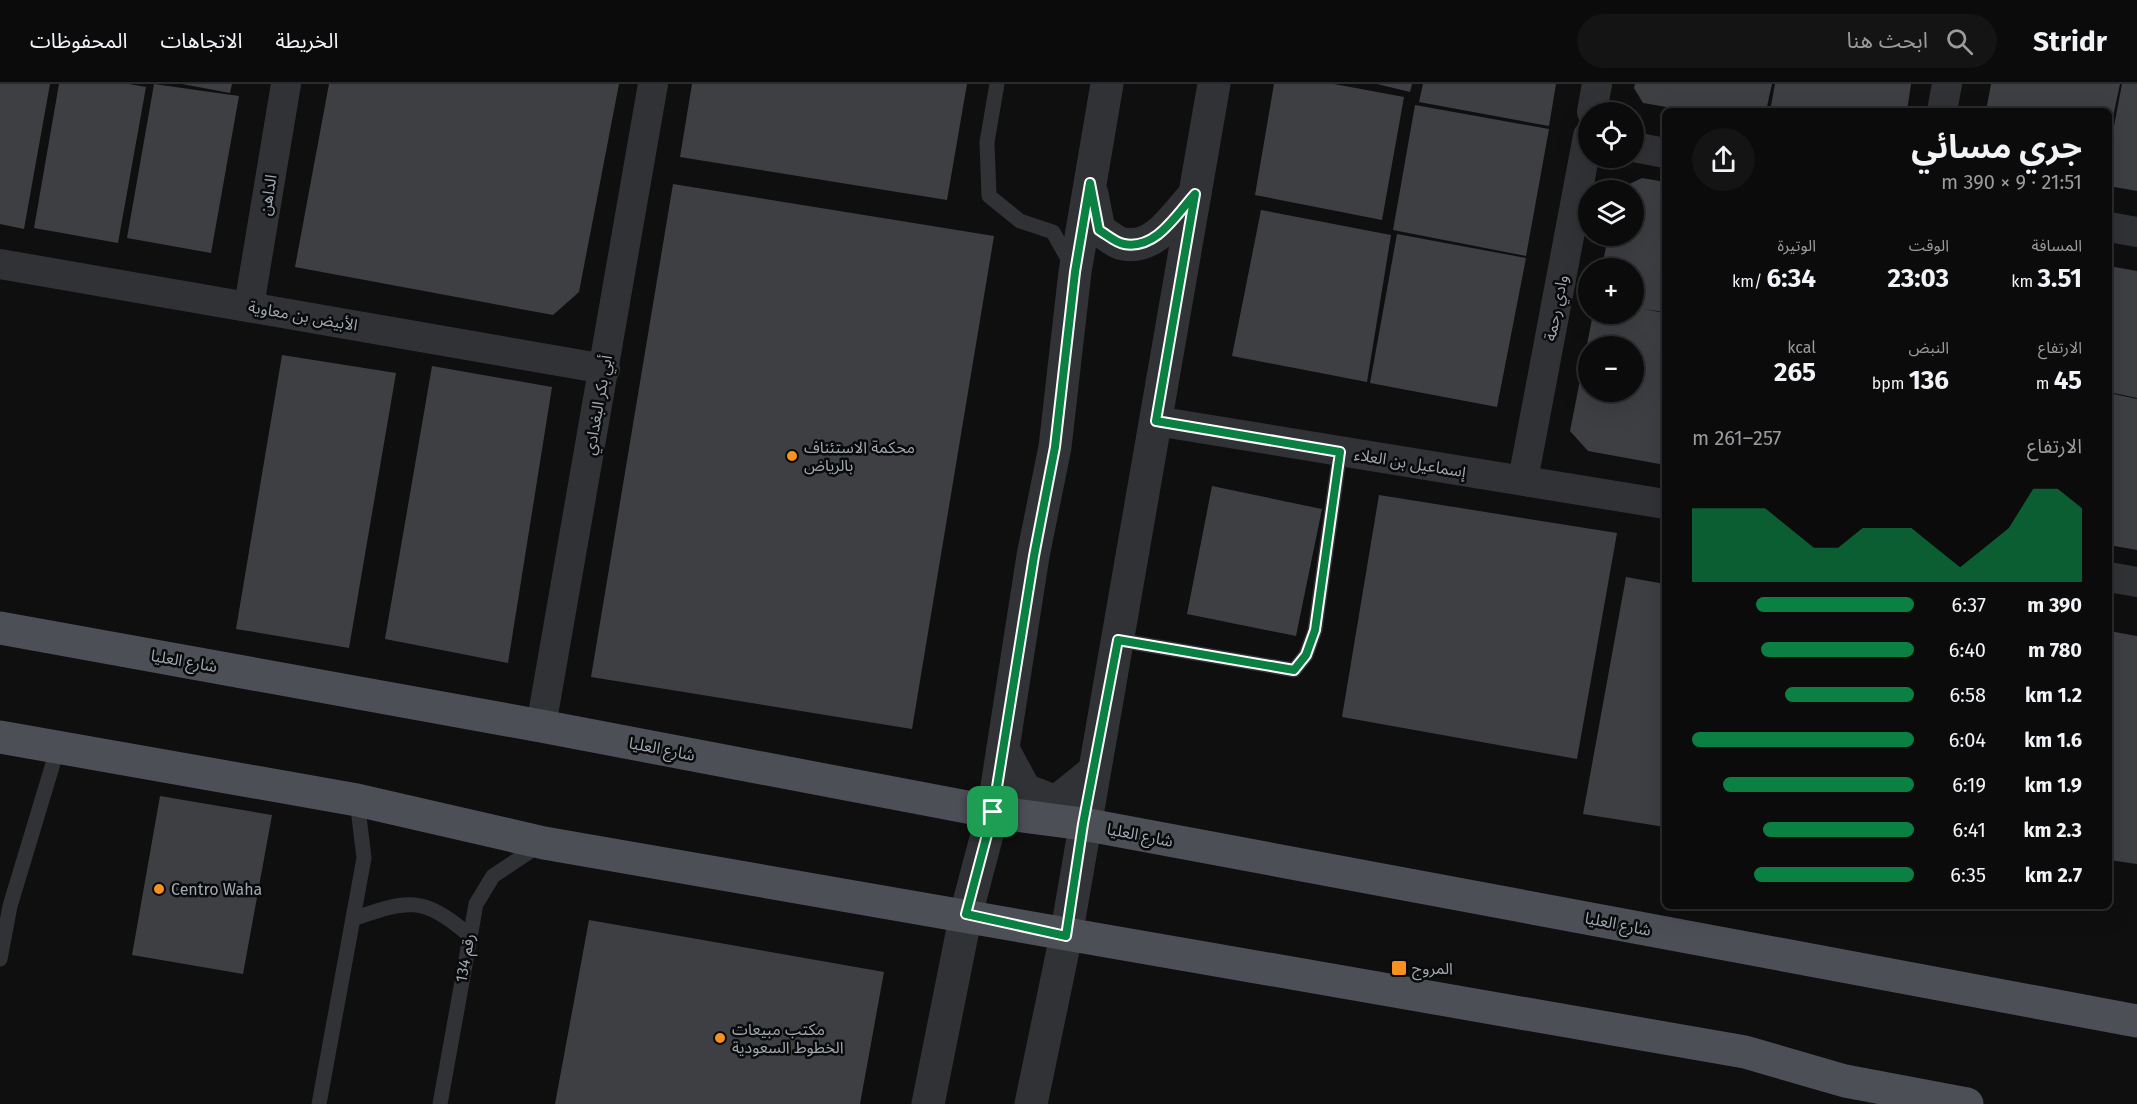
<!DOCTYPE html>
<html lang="ar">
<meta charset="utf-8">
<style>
body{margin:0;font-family:"Fira Sans","Noto Sans Arabic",sans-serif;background:#141415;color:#f1f3f6;direction:rtl;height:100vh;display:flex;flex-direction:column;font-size:22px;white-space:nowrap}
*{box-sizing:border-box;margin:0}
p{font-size:20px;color:#9a9b9d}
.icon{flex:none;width:33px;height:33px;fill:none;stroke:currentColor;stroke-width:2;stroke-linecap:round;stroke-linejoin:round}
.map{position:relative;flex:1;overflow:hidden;direction:ltr}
.drawer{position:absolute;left:1662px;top:24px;width:450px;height:801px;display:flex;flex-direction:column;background:#0b0b0c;border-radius:9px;box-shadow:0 6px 24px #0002,0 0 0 2px #2b2b2d;direction:rtl}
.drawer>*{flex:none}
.fabs{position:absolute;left:1578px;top:18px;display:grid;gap:12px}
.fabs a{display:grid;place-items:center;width:66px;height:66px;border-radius:50%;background:#0b0b0c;box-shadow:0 6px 24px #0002,0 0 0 2px #2b2b2d;font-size:30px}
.pin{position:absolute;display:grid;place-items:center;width:51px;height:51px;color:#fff;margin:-26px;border-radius:12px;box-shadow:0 3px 9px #0006}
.round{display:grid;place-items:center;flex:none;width:63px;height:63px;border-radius:32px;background:#141415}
.head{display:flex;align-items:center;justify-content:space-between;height:102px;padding:0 30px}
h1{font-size:33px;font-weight:700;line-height:45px}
.stats{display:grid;grid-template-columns:repeat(3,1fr);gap:9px;height:102px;padding:6px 30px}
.stats div{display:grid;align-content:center}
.stats b{font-size:26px;font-weight:700}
.stats small{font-size:16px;font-weight:400}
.stats p{font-size:16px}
.chart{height:168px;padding:12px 30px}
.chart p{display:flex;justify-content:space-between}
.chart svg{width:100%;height:108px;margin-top:6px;fill:#0b8043;opacity:.7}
ul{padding:0 30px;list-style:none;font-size:20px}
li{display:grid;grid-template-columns:96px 72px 1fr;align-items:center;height:45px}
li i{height:15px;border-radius:8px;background:#0b8043}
header{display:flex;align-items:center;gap:36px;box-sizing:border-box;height:84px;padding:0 30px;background:#0b0b0c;border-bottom:2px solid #2b2b2d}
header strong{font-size:28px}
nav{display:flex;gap:33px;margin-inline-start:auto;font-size:21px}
.search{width:420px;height:54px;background:#141415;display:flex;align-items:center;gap:15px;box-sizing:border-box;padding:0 21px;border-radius:33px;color:#9a9b9d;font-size:22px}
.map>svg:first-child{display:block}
.building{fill:#3e3f43;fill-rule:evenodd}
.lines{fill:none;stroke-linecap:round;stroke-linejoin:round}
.service{stroke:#303235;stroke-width:15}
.minor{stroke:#303235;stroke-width:30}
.tertiary{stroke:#303235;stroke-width:33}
.primary{stroke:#4c4f55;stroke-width:33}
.route-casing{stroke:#fff;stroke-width:12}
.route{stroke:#0b8043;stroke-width:8}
.poi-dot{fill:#f8911f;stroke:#0a0a0b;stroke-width:2}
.labels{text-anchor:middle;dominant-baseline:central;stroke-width:5;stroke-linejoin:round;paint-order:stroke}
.street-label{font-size:16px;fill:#9fa8b2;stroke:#0a0a0b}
.poi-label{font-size:16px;fill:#9fa8b2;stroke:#0a0a0b;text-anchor:start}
</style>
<header>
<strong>Stridr</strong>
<div class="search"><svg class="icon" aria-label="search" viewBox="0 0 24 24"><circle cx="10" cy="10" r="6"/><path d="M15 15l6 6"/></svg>ابحث هنا</div>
<nav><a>الخريطة</a><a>الاتجاهات</a><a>المحفوظات</a></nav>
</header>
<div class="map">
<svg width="2137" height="1020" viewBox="0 0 2137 1020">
<rect width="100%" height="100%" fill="#0f0f10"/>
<g class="building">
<path d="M0 0H50L24 145 0 140Z"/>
<path d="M59 0H129L146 3 118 159 34 144Z"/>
<path d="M154 0 239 12 211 169 127 154Z"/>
<path d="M182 0H232L230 9Z"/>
<path d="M329 0H619L579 208 553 231 295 183Z"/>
<path d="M692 0H967L947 116 680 73Z"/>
<path d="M1274 0H1334L1404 13 1382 136 1255 111Z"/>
<path d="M1377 0H1412L1410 8Z"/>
<path d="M1423 0H1556L1549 42 1419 18Z"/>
<path d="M1635 0H1772L1766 27H1690L1643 19 1634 4Z"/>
<path d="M1775 0H1911L1907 27H1770Z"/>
<path d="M1991 0H2120L2110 47 2109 27H1986Z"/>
<path d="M2122 0H2137V107L2109 102V68Z"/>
<path d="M1415 21 1549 45 1526 172 1393 146Z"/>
<path d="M1642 94 1665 98V228L1643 225 1665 229V381L1588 367 1570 347 1593 230H1634V184H1602L1608 152H1634V106H1617ZM1588 262H1634V308H1588Z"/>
<path d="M673 100 994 152 912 645 591 593Z"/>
<path d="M1261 126 1391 151 1367 298 1232 272Z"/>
<path d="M1397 150 1526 174 1497 323 1370 299Z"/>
<path d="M2109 182 2137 187V314L2109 308Z"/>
<path d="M282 271 396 289 349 564 236 545Z"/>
<path d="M432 282 552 303 508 579 385 555Z"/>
<path d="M2109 309 2137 315V466L2109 461Z"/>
<path d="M1212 402 1322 425 1296 552 1187 530Z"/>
<path d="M1379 411 1617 449 1577 675 1342 633Z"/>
<path d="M1626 493 1665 500V743L1583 730Z"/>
<path d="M2109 547 2137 552V780L2109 776Z"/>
<path d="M160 712 272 731 243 890 132 871Z"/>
<path d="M589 836 884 888 860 1020H555Z"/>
</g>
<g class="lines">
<g class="service">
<path d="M997 0 987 58 989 112 1020 137 1053 148 1072 182"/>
<path d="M1118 556 1294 586 1306 571 1315 546 1340 368"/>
<path d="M353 835C408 816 422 811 469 851"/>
<path d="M0 875 10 822 58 663"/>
<path d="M319 1020 364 774 357 716"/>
<path d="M440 1020 476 820 493 792 541 760"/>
</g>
<g class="minor">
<path d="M1942 27 1947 0"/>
<path d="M1592 28 1597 0"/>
<path d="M1634 63 1665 69"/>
<path d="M2109 143 2137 148"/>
<path d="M0 180 605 285"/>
<path d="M249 222 286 0"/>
<path d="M1156 337 1665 420"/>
<path d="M1523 396 1588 52"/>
<path d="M2109 493 2137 498"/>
<path d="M541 642 653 0"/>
</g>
<g class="tertiary">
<path d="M1092 110 1099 146C1106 150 1116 159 1124 160 1156 166 1176 130 1195 110"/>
<path d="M1003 665 1025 706 1056 718 1093 688"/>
<path d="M928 1020 966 830 993 728 1033 472 1055 363 1075 188 1107 0"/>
<path d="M1031 1020 1066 852 1214 0"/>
</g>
<g class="primary">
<path d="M0 544 541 642 993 728 1083 740 2137 937"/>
<path d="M0 653 357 716 544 759 1745 968 1845 997 1967 1020"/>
</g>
</g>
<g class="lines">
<defs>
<path id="route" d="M1090 99 1099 146C1106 150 1116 159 1124 160 1156 166 1176 131 1195 110L1156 337 1340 368 1315 546 1306 571 1294 586 1118 556 1083 740 1066 852 966 830 993 728 1034 472 1055 363 1075 188Z"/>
</defs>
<use href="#route" class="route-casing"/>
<use href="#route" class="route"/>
</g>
<g class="poi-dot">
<circle cx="792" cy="372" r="6"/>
<circle cx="159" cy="805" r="6"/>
<rect x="1391" y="876" width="16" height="16" rx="3"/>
<circle cx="720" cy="954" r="6"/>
</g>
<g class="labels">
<g class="street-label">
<text transform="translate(268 111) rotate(-81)">الداهن</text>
<text transform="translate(1556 224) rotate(-79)">وادي رحمة</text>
<text transform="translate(303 232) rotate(10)">الأبيض بن معاوية</text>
<text transform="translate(598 321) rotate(-80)">أبي بكر البغدادي</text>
<text transform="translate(1410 379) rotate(9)">إسماعيل بن العلاء</text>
<text transform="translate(184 577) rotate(10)">شارع العليا</text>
<text transform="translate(662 665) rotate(11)">شارع العليا</text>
<text transform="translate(1140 751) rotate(11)">شارع العليا</text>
<text transform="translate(1618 840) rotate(11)">شارع العليا</text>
<text transform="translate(465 874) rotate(-80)">رقم 134</text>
</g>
<g class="poi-label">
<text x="804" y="363">محكمة الاستئناف<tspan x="804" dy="18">بالرياض</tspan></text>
<text x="171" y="805">Centro Waha</text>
<text x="1412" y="884">المروج</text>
<text x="732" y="945">مكتب مبيعات<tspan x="732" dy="18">الخطوط السعودية</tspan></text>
</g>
</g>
</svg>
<div class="fabs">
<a><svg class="icon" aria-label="locate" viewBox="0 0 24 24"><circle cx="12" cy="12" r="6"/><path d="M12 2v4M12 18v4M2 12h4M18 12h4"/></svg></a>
<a><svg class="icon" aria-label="layers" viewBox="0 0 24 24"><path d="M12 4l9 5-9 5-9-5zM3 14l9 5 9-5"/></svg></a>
<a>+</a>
<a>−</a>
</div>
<div class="pin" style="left:993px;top:728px;background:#1e9e55"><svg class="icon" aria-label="arrive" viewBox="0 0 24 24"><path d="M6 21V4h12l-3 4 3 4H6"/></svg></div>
<section class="drawer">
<div class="head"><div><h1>جري مسائي</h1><p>21:51 · 9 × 390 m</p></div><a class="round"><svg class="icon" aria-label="share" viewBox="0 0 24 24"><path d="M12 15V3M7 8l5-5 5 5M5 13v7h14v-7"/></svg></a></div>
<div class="stats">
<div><p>المسافة</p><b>3.51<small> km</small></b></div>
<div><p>الوقت</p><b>23:03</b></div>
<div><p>الوتيرة</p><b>6:34<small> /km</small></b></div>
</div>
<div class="stats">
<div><p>الارتفاع</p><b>45<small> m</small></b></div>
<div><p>النبض</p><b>136<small> bpm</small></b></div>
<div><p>kcal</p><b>265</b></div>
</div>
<div class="chart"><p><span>الارتفاع</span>257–261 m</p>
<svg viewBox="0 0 160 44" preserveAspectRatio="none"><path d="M0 44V14L10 14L20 14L30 14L40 22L50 30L60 30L70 22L80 22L90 22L100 30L110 38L120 30L130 22L140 6L150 6L160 14V44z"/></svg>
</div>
<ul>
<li><b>390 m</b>6:37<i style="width:71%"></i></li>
<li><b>780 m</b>6:40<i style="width:69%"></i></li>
<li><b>1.2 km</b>6:58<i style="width:58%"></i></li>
<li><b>1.6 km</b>6:04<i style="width:100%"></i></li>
<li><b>1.9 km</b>6:19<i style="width:86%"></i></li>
<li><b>2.3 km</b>6:41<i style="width:68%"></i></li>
<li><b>2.7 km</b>6:35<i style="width:72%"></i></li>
</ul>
</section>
</div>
